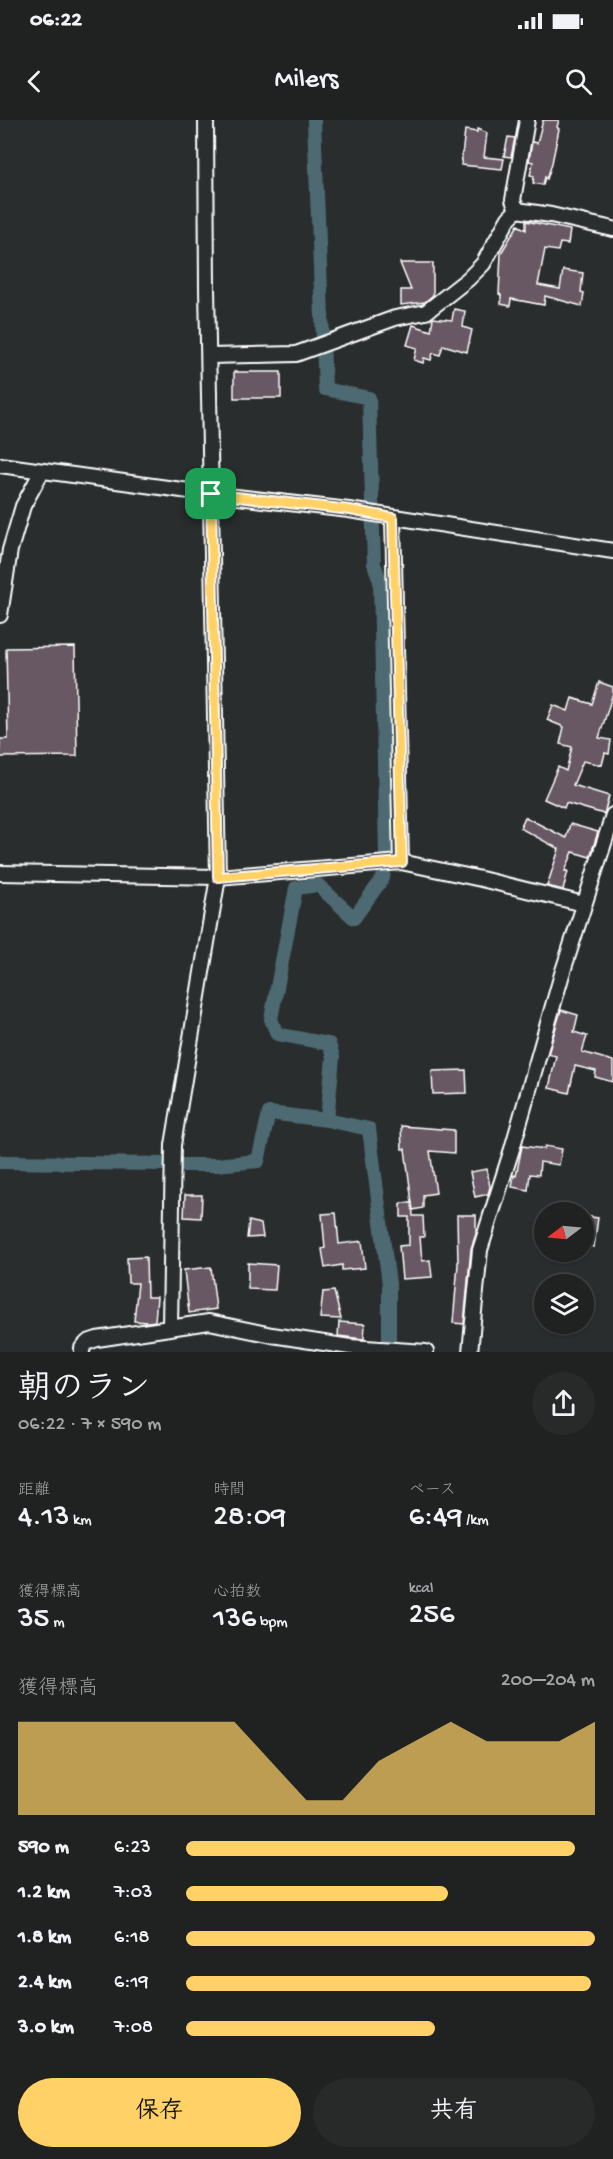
<!DOCTYPE html>
<html lang="ja">
<meta charset="utf-8">
<style>
body{margin:0;font-family:"Gochi Hand","Klee One",sans-serif;background:#282a2a;color:#f1f3f6;height:100vh;display:flex;flex-direction:column;font-size:22px;white-space:nowrap}
*{box-sizing:border-box;margin:0}
p{font-size:20px;color:#a2a4a5}
.icon{flex:none;width:33px;height:33px;fill:none;stroke:currentColor;stroke-width:2;stroke-linecap:round;stroke-linejoin:round}
.map{position:relative;height:1232px;overflow:hidden}
.sheet{display:flex;flex-direction:column;background:#202222;flex:1}
.sheet>*{flex:none}
.needle{width:39px;rotate:254deg}
.buttons{position:absolute;left:534px;top:1082px;display:grid;gap:12px}
.buttons a{display:grid;place-items:center;width:60px;height:60px;border-radius:50%;background:#202222;box-shadow:0 2px 4px #0004,0 0 0 2px #3d3f40;font-size:30px}
.pin{position:absolute;display:grid;place-items:center;width:51px;height:51px;color:#fff;margin:-26px;border-radius:12px;box-shadow:0 3px 9px #0006}
.round{display:grid;place-items:center;flex:none;width:63px;height:63px;border-radius:32px;background:#282a2a}
.overview{display:flex;align-items:center;justify-content:space-between;height:102px;padding:0 18px}
h1{font-size:33px;font-weight:600;line-height:45px}
.figures{display:grid;grid-template-columns:repeat(3,1fr);gap:9px;height:102px;padding:6px 18px}
.figures div{display:grid;align-content:center}
.figures b{font-size:30px;font-weight:600}
.figures small{font-size:16px;font-weight:400}
.figures p{font-size:16px}
.chart{height:168px;padding:12px 18px}
.chart p{display:flex;justify-content:space-between}
.chart svg{width:100%;height:108px;margin-top:6px;fill:#ffd166;opacity:.7}
.cta{display:flex;gap:12px;margin-top:auto;padding:12px 18px}
.cta a{flex:1;height:69px;border-radius:36px;background:#ffd166;color:#111;font-size:24px;font-weight:600;line-height:69px;text-align:center}
.cta a+a{background:#282a2a;color:#f1f3f6}
ul{padding:0 18px;list-style:none;font-size:20px}
li{display:grid;grid-template-columns:96px 72px 1fr;align-items:center;height:45px}
li i{height:15px;border-radius:8px;background:#ffd166}
.status{display:flex;justify-content:space-between;align-items:center;height:42px;padding:0 30px;background:#202222;direction:ltr}
.status svg{height:16px;fill:currentColor}
header{display:flex;justify-content:space-between;align-items:center;height:78px;padding:0 18px;background:#202222;font-size:27px;font-weight:600}
.map>svg:first-child{display:block}
.lines{fill:none;stroke-linecap:round;stroke-linejoin:round}
.canal{stroke:#4e6b72;stroke-width:14}
.building{fill:#685863;stroke:#fff;stroke-width:1.5}
.minor-casing{stroke:#fff;stroke-width:18}
.minor{stroke:#2a2d2e;stroke-width:14}
.route-casing{stroke:#fff;stroke-width:12}
.route{stroke:#ffd166;stroke-width:8}
</style>
<div class="status"><b>06:22</b><svg viewBox="0 0 49 12"><path d="M0 12V9h3v3zM5 12V6h3v6zM10 12V3h3v9zM15 12V0h3v12zM26 1h20v11H26zM47 4h2v5h-2z"/></svg></div>
<header><svg class="icon" aria-label="back" viewBox="0 0 24 24"><path d="M15 5l-7 7 7 7"/></svg>Milers<svg class="icon" aria-label="search" viewBox="0 0 24 24"><circle cx="10" cy="10" r="6"/><path d="M15 15l6 6"/></svg></header>
<div class="map">
<svg width="613" height="1232" viewBox="0 0 613 1232">
<rect width="100%" height="100%" fill="#2a2d2e"/>
<filter id="ink" filterUnits="userSpaceOnUse"><feTurbulence type="fractalNoise" baseFrequency=".0167" numOctaves="2"/><feDisplacementMap in="SourceGraphic" scale="12" xChannelSelector="R" yChannelSelector="G"/><feConvolveMatrix kernelMatrix="1 2 1 2 8 2 1 2 1" color-interpolation-filters="sRGB"/></filter>
<g filter="url(#ink)">
<g class="lines">
<g class="canal">
<path d="M314 0 325 269 369 278 374 444 380 461 386 734"/>
<path d="M327 1000 333 937 329 924 277 914 271 899 296 768 318 765 354 798 383 758 384 751"/>
<path d="M0 1042 165 1044"/>
<path d="M181 1045H216L258 1041 269 993 327 1000 369 1009 389 1164V1232"/>
</g>
</g>
<g class="building">
<path d="M543 0H559L557 7 559 9 552 43 547 59 545 57 543 65 533 63 534 56 530 55 533 42 529 41 532 22 537 23Z"/>
<path d="M477 9 487 13 484 37 504 39 502 49 461 45 465 10 477 12Z"/>
<path d="M508 17 515 18 511 37 504 36Z"/>
<path d="M526 101 570 110 568 124 560 123 558 131 545 129 538 165 560 169 563 150 583 153 581 172 584 173 582 186 545 176 544 185 511 179 510 186 501 184V175L499 174 501 133 518 105 526 110Z"/>
<path d="M400 143H433V175L425 182 401 185V170H411Z"/>
<path d="M454 189 465 191 463 207 472 210 467 232 443 225 440 235 433 233 431 240 424 238 423 243 414 240 417 228 407 225 413 205 431 211 433 198 452 200Z"/>
<rect x="234" y="252" width="47" height="26"/>
<path d="M75 527 77 636 0 637V619H8L6 528Z"/>
<path d="M599 562 613 567V573L599 618 611 620 609 634 605 633 602 645 583 641 573 665 609 676 604 694 566 683 564 688 544 679 558 647 566 651 572 627 560 624 564 607 547 600 553 585 568 591 572 578 592 584Z"/>
<path d="M525 697 566 718 570 704 598 712 590 737 573 732 565 751H568L563 770 547 766 559 729 520 708Z"/>
<path d="M561 890 578 895 574 912 587 916 582 932 613 941V962L595 957 596 951 575 946 569 973 549 968 556 936 548 934Z"/>
<path d="M466 950 467 973 433 974 432 951Z"/>
<path d="M401 1006 454 1010V1033L430 1031 436 1073 423 1075V1088L413 1090 405 1029H402Z"/>
<path d="M522 1026 544 1029 545 1026 562 1029 559 1045 540 1042 539 1055 530 1054 528 1070 512 1067 514 1055 516 1056Z"/>
<path d="M487 1049 490 1067 488 1074 475 1077 470 1052Z"/>
<path d="M185 1075H202L201 1098 184 1097Z"/>
<path d="M401 1083H412L413 1096H423L424 1117H420L422 1141 430 1140 432 1157 402 1159 399 1126 409 1125V1097H401Z"/>
<path d="M336 1093 339 1124 362 1121 365 1148 342 1150V1145L325 1148 322 1129 325 1128 322 1094Z"/>
<path d="M457 1095H476V1114L471 1129 464 1204 453 1203 458 1144Z"/>
<path d="M584 1096 598 1098 594 1127 584 1125Z"/>
<path d="M249 1101 261 1104 263 1117 247 1118Z"/>
<path d="M146 1137 147 1177H157L155 1201 149 1202 134 1201 138 1163H128L127 1138Z"/>
<path d="M248 1143 277 1145 275 1170 248 1169Z"/>
<path d="M211 1147 216 1189 189 1193 184 1150Z"/>
<path d="M334 1171 341 1199 320 1198 323 1172Z"/>
<path d="M339 1202 365 1204 364 1219 338 1216Z"/>
</g>
<g class="lines">
<defs>
<g id="minor">
<path d="M517 90 551 95 613 109"/>
<path d="M517 90 513 80 527 0"/>
<path d="M209 236 296 234 395 198 426 192 468 159 483 144 509 98 517 90"/>
<path d="M0 345 211 374 349 390 613 431"/>
<path d="M393 398 401 742"/>
<path d="M0 495 10 430 23 386 42 351"/>
<path d="M0 753 218 757 401 742 481 759 584 784"/>
<path d="M170 1207 173 1025 218 757 207 168 206 0"/>
<path d="M82 1232V1228L88 1222 97 1219 209 1202 272 1215 350 1227 426 1232"/>
<path d="M470 1232 480 1130 512 1029 562 854 613 695"/>
</g>
</defs>
<use href="#minor" class="minor-casing"/>
<use href="#minor" class="minor"/>
</g>
</g>
<g class="lines" filter="url(#ink)">
<defs>
<path id="route" d="M211 374 350 390 393 398 402 742 218 757Z"/>
</defs>
<use href="#route" class="route-casing"/>
<use href="#route" class="route"/>
</g>
</svg>
<div class="buttons">
<a><svg class="needle" viewBox="-14 -14 28 28"><path d="M0-13l5 13h-10z" fill="#e53935"/><path d="M0 13l5-13h-10z" fill="#a2a4a5"/></svg></a>
<a><svg class="icon" aria-label="layers" viewBox="0 0 24 24"><path d="M12 4l9 5-9 5-9-5zM3 14l9 5 9-5"/></svg></a>
</div>
<div class="pin" style="left:211px;top:374px;background:#1e9e55"><svg class="icon" aria-label="arrive" viewBox="0 0 24 24"><path d="M6 21V4h12l-3 4 3 4H6"/></svg></div>
</div>
<section class="sheet">
<div class="overview"><div><h1>朝のラン</h1><p>06:22 · 7 × 590 m</p></div><a class="round"><svg class="icon" aria-label="share" viewBox="0 0 24 24"><path d="M12 15V3M7 8l5-5 5 5M5 13v7h14v-7"/></svg></a></div>
<div class="figures">
<div><p>距離</p><b>4.13<small> km</small></b></div>
<div><p>時間</p><b>28:09</b></div>
<div><p>ペース</p><b>6:49<small> /km</small></b></div>
</div>
<div class="figures">
<div><p>獲得標高</p><b>35<small> m</small></b></div>
<div><p>心拍数</p><b>136<small> bpm</small></b></div>
<div><p>kcal</p><b>256</b></div>
</div>
<div class="chart"><p><span>獲得標高</span>200–204 m</p>
<svg viewBox="0 0 160 44" preserveAspectRatio="none"><path d="M0 44V6L10 6L20 6L30 6L40 6L50 6L60 6L70 22L80 38L90 38L100 22L110 14L120 6L130 14L140 14L150 14L160 6V44z"/></svg>
</div>
<ul>
<li><b>590 m</b>6:23<i style="width:95%"></i></li>
<li><b>1.2 km</b>7:03<i style="width:64%"></i></li>
<li><b>1.8 km</b>6:18<i style="width:100%"></i></li>
<li><b>2.4 km</b>6:19<i style="width:99%"></i></li>
<li><b>3.0 km</b>7:08<i style="width:61%"></i></li>
</ul>
<div class="cta"><a>保存</a><a>共有</a></div>
</section>
